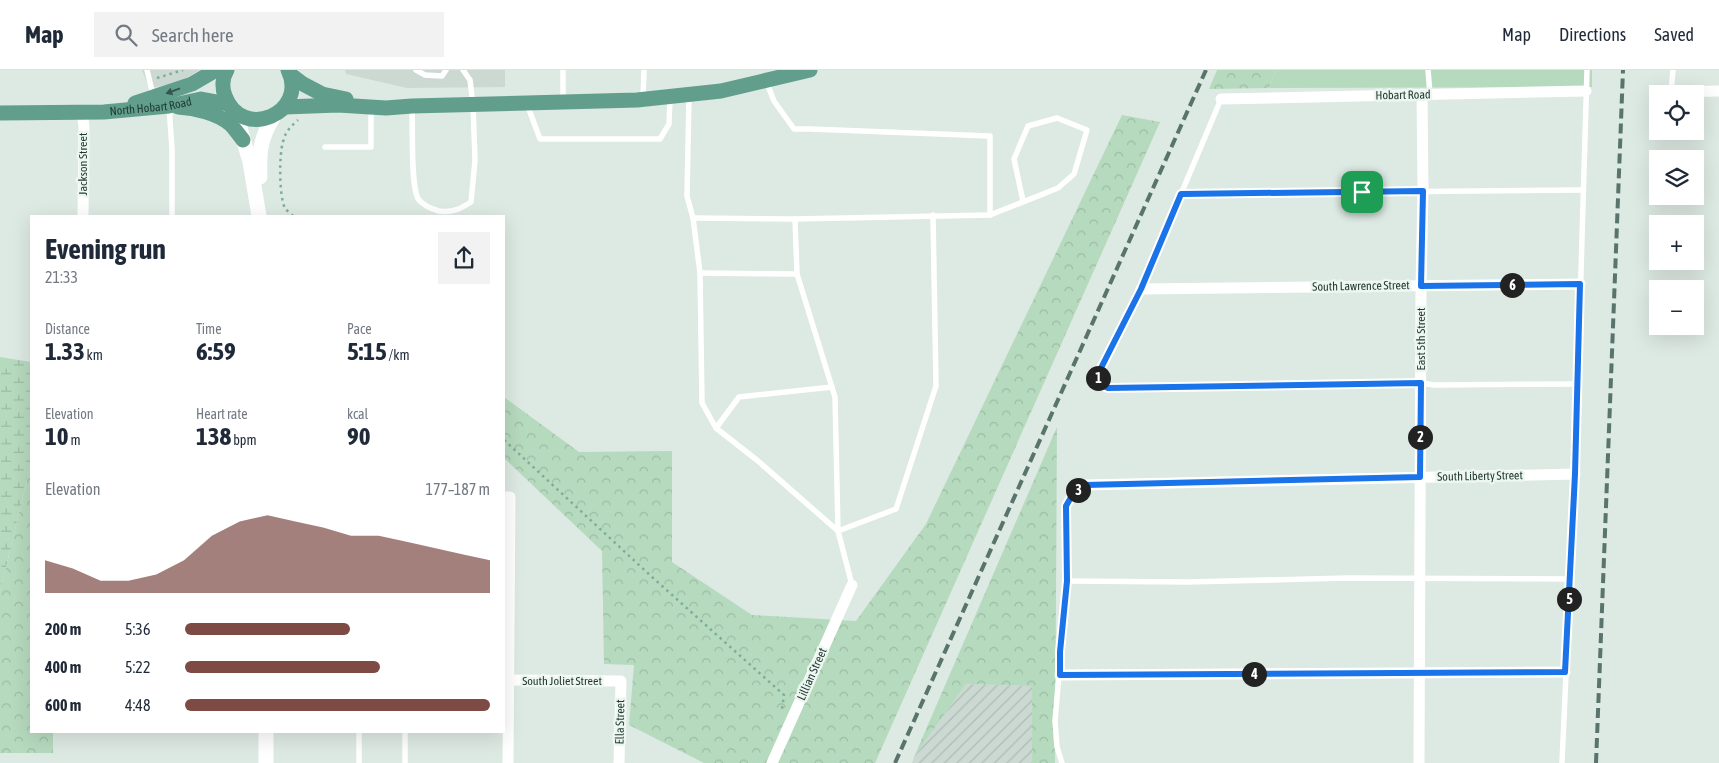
<!DOCTYPE html>
<meta charset="utf-8">
<style>
body{margin:0;font-family:"Asap Condensed",sans-serif;background:#f2f2f3;color:#1f2937;height:100vh;display:flex;flex-direction:column;font-size:19px;white-space:nowrap}
*{box-sizing:border-box;margin:0}
p{font-size:16px;color:#747a83}
.icon{flex:none;width:28px;height:28px;fill:none;stroke:currentColor;stroke-width:2;stroke-linecap:round;stroke-linejoin:round}
.map{position:relative;flex:1;overflow:hidden}
.side{position:absolute;left:30px;top:145px;width:475px;height:518px;display:flex;flex-direction:column;background:#fff;border-radius:0px;box-shadow:0 5px 20px #0002}
.side>*{flex:none}
.controls{position:absolute;left:1649px;top:15px;display:grid;gap:10px}
.controls a{display:grid;place-items:center;width:55px;height:55px;border-radius:0px;background:#fff;box-shadow:0 5px 20px #0002;font-size:25px}
.pin{position:absolute;display:grid;place-items:center;width:42px;height:42px;color:#fff;margin:-21px;border-radius:10px;box-shadow:0 2px 8px #0006}
.km{position:absolute;width:25px;height:25px;margin:-12px;border-radius:50%;background:#222;color:#fff;font-size:14px;line-height:25px;text-align:center}
.round{display:grid;place-items:center;flex:none;width:52px;height:52px;border-radius:0px;background:#f2f2f3}
.head{display:flex;align-items:center;justify-content:space-between;height:85px;padding:0 15px}
h1{font-size:28px;font-weight:700;line-height:38px}
.metrics{display:grid;grid-template-columns:repeat(3,1fr);gap:8px;height:85px;padding:5px 15px}
.metrics div{display:grid;align-content:center}
.metrics b{font-size:25px;font-weight:700}
.metrics small{font-size:14px;font-weight:400}
.metrics p{font-size:14px}
.chart{height:140px;padding:10px 15px}
.chart p{display:flex;justify-content:space-between}
.chart svg{width:100%;height:90px;margin-top:5px;fill:#7d4b44;opacity:.7}
ul{padding:0 15px;list-style:none;font-size:16px}
li{display:grid;grid-template-columns:80px 60px 1fr;align-items:center;height:38px}
li i{height:12px;border-radius:6px;background:#7d4b44}
header{display:flex;align-items:center;gap:30px;box-sizing:border-box;height:70px;padding:0 25px;background:#fff;border-bottom:1px solid #e0e1e3}
header strong{font-size:24px}
nav{display:flex;gap:28px;margin-inline-start:auto;font-size:18px}
.search{width:350px;height:45px;background:#f2f2f3;display:flex;align-items:center;gap:12px;box-sizing:border-box;padding:0 18px;border-radius:0px;color:#747a83;font-size:19px}
.map>svg:first-child{display:block}
.built{fill:#ccd9d2}
.industrial{fill:url(#industrial-furrows)}
.forest{fill:url(#forest-crowns)}
.wetland{fill:url(#wetland-marsh)}
.park{fill:#b6dabe}
.lines{fill:none;stroke-linecap:round;stroke-linejoin:round}
.path{stroke:#7eac9c;stroke-width:2.5;stroke-dasharray:2.5 4;stroke-linecap:butt}
.service{stroke:#fff;stroke-width:5.5}
.minor{stroke:#fff;stroke-width:11}
.secondary{stroke:#fff;stroke-width:15}
.primary{stroke:#629e8c;stroke-width:15}
.rail{stroke:#59746c;stroke-width:4;stroke-dasharray:10 5;stroke-linecap:butt}
.oneway{fill:#33574c}
.route-casing{stroke:#fff;stroke-width:10}
.route{stroke:#1a73e8;stroke-width:6}
.labels{text-anchor:middle;dominant-baseline:central;stroke-width:5;stroke-linejoin:round;paint-order:stroke}
.street-label{font-size:12px;fill:#1f3830;stroke:#edf6f1}
</style>
<header>
<strong>Map</strong>
<div class="search"><svg class="icon" aria-label="search" viewBox="0 0 24 24"><circle cx="10" cy="10" r="6"/><path d="M15 15l6 6"/></svg>Search here</div>
<nav><a>Map</a><a>Directions</a><a>Saved</a></nav>
</header>
<div class="map">
<svg width="1719" height="693" viewBox="0 0 1719 693">
<defs>
<pattern id="industrial-furrows" width="10" height="10" patternUnits="userSpaceOnUse" patternTransform="scale(1.25)"><rect width="10" height="10" fill="#ccd9d2"/><path d="M-1 1l2-2M0 10L10 0M9 11l2-2" fill="none" stroke="#afbbb5"/></pattern>
<pattern id="forest-crowns" width="20" height="18" patternUnits="userSpaceOnUse" patternTransform="scale(1.25)"><rect width="20" height="18" fill="#b6dabe"/><path d="M2 6a3 3 0 1 1 6 0M12 15a3 3 0 1 1 6 0" fill="none" stroke="#9cbca4"/></pattern>
<pattern id="wetland-marsh" width="20" height="14" patternUnits="userSpaceOnUse" patternTransform="scale(1.25)"><rect width="20" height="14" fill="#b6dabe"/><path d="M1 5h8M5 5V1M11 12h8M15 12V8" fill="none" stroke="#9cbca4"/></pattern>
</defs>
<rect width="100%" height="100%" fill="#dde9e3"/>
<g class="built">
<path d="M142 0H200L176 14 149 18Z"/>
<path d="M345 0H505V17L407 18 346 4Z"/>
</g>
<path class="industrial" d="M966 614 1032 616V693H912L914 687Z"/>
<g class="forest">
<path d="M1217 0H1276L1269 18 1209 19Z"/>
<path d="M1122 45 1160 52 875 693H704L629 655 634 595 604 594 602 481 504 388V327L579 382 672 381V492L752 545 856 551 926 454Z"/>
<path d="M1057 357 1055 693H1032V616L966 614 914 687Z"/>
<path d="M31 393V661H53V683H0V522Z"/>
</g>
<path class="wetland" d="M0 287 31 292V393L0 522Z"/>
<path class="park" d="M1276 0H1592V17L1269 18Z"/>
<g class="lines">
<g class="path">
<path d="M157 8 183 0"/>
<path d="M293 146C291 144 287 141 285 138 279 127 279 84 283 72 285 62 291 56 298 50"/>
<path d="M504 370 652 507 784 625 782 639"/>
</g>
<g class="service">
<path d="M147 0 153 25"/>
<path d="M416 0 425 5 442 6 446 0"/>
<path d="M563 0V30"/>
<path d="M1428 0 1430 24"/>
<path d="M766 11 774 31 794 59H810L990 66V145"/>
<path d="M1671 22 1673 0"/>
<path d="M689 25 687 126 693 148 700 203 702 333 716 358 758 391 838 461 852 515"/>
<path d="M643 28 644 0"/>
<path d="M1221 29 1141 219 1098 304 1099 314 1108 318 1421 313 1434 315 1577 314"/>
<path d="M527 34 540 69H660L669 54 670 27"/>
<path d="M169 36 172 79V146"/>
<path d="M412 38C413 55 410 119 419 130 424 136 432 139 439 141 452 143 460 139 471 132L475 90 473 35 470 10 463 0"/>
<path d="M325 77H371V38"/>
<path d="M1181 124 1583 120"/>
<path d="M693 148 795 149 797 204 835 327 838 461 896 439 936 316 933 145"/>
<path d="M795 149 990 145 1058 118 1074 104 1087 60 1057 48 1028 56 1014 89 1023 131"/>
<path d="M700 203 797 204"/>
<path d="M716 358 739 327 832 317"/>
<path d="M1067 511 1187 512 1347 508 1570 509"/>
<path d="M359 693V661"/>
<path d="M405 693V661"/>
<path d="M1062 693 1057 677 1055 651 1067 511 1066 436 1074 422 1085 415"/>
<path d="M1562 693 1575 404 1587 0"/>
</g>
<g class="minor">
<path d="M1671 22 1719 21"/>
<path d="M1221 29 1586 21"/>
<path d="M82 42 84 56 83 146"/>
<path d="M1141 219 1580 214"/>
<path d="M1085 415 1575 404"/>
<path d="M504 427H510L508 693"/>
<path d="M1060 605 1565 602"/>
<path d="M504 610 621 611 619 693"/>
<path d="M772 693 852 515"/>
<path d="M1419 693 1421 216 1423 121 1422 24"/>
</g>
<g class="secondary">
<path d="M240 58 250 92 259 146"/>
<path d="M260 107C259 82 260 68 274 46"/>
<path d="M266 693V661"/>
</g>
<g class="primary">
<path d="M227 0C222 8 222 18 225 26 242 72 309 43 288 0"/>
<path d="M291 5 303 14 322 24 346 29"/>
<path d="M135 33 192 14 216 0"/>
<path d="M178 37C195 38 217 43 230 54 235 59 239 65 243 70"/>
<path d="M285 37 338 35 386 38 412 36 637 30 721 21 810 0"/>
<path id="s1" d="M0 43 104 42 169 36 201 29 228 34"/>
</g>
<g class="rail">
<path d="M895 693 1206 0"/>
<path d="M1596 693 1623 0"/>
</g>
</g>
<defs><path id="oneway-solid" d="M-6-.8H1V-3.2L6.5 0L1 3.2V.8H-6Z" transform="scale(1.25)"/></defs>
<use class="oneway" href="#oneway-solid" transform="translate(173 21) rotate(160)"/>
<g class="lines">
<defs>
<path id="route" d="M1423 121 1421 216 1580 214 1575 404 1565 602 1060 605V582L1067 511 1066 436 1074 422 1085 415 1420 407 1421 313 1108 318 1099 314 1098 304 1141 219 1181 124Z"/>
</defs>
<use href="#route" class="route-casing"/>
<use href="#route" class="route"/>
</g>
<g class="labels">
<g class="street-label">
<text transform="translate(1403 25) rotate(-1)">Hobart Road</text>
<text stroke="none"><textPath href="#s1" startOffset="151">North Hobart Road</textPath></text>
<text transform="translate(83 94) rotate(-90)">Jackson Street</text>
<text transform="translate(1361 216) rotate(-1)">South Lawrence Street</text>
<text transform="translate(1421 269) rotate(-90)">East 5th Street</text>
<text transform="translate(1480 406) rotate(-1)">South Liberty Street</text>
<text transform="translate(812 604) rotate(-66)">Lillian Street</text>
<text x="562" y="611">South Joliet Street</text>
<text transform="translate(620 652) rotate(-89)">Ella Street</text>
</g>
</g>
</svg>
<div class="controls">
<a><svg class="icon" aria-label="locate" viewBox="0 0 24 24"><circle cx="12" cy="12" r="6"/><path d="M12 2v4M12 18v4M2 12h4M18 12h4"/></svg></a>
<a><svg class="icon" aria-label="layers" viewBox="0 0 24 24"><path d="M12 4l9 5-9 5-9-5zM3 14l9 5 9-5"/></svg></a>
<a>+</a>
<a>−</a>
</div>
<div class="pin" style="left:1362px;top:122px;background:#1e9e55"><svg class="icon" aria-label="arrive" viewBox="0 0 24 24"><path d="M6 21V4h12l-3 4 3 4H6"/></svg></div>
<b class="km" style="left:1098px;top:308px">1</b>
<b class="km" style="left:1420px;top:367px">2</b>
<b class="km" style="left:1078px;top:420px">3</b>
<b class="km" style="left:1254px;top:604px">4</b>
<b class="km" style="left:1569px;top:529px">5</b>
<b class="km" style="left:1512px;top:215px">6</b>
<section class="side">
<div class="head"><div><h1>Evening run</h1><p>21:33</p></div><a class="round"><svg class="icon" aria-label="share" viewBox="0 0 24 24"><path d="M12 15V3M7 8l5-5 5 5M5 13v7h14v-7"/></svg></a></div>
<div class="metrics">
<div><p>Distance</p><b>1.33<small> km</small></b></div>
<div><p>Time</p><b>6:59</b></div>
<div><p>Pace</p><b>5:15<small> /km</small></b></div>
</div>
<div class="metrics">
<div><p>Elevation</p><b>10<small> m</small></b></div>
<div><p>Heart rate</p><b>138<small> bpm</small></b></div>
<div><p>kcal</p><b>90</b></div>
</div>
<div class="chart"><p><span>Elevation</span>177–187 m</p>
<svg viewBox="0 0 160 44" preserveAspectRatio="none"><path d="M0 44V28L10 32L20 38L30 38L40 35L50 28L60 16L70 9L80 6L90 9L100 12L110 16L120 16L130 19L140 22L150 25L160 28V44z"/></svg>
</div>
<ul>
<li><b>200 m</b>5:36<i style="width:54%"></i></li>
<li><b>400 m</b>5:22<i style="width:64%"></i></li>
<li><b>600 m</b>4:48<i style="width:100%"></i></li>
</ul>
</section>
</div>
